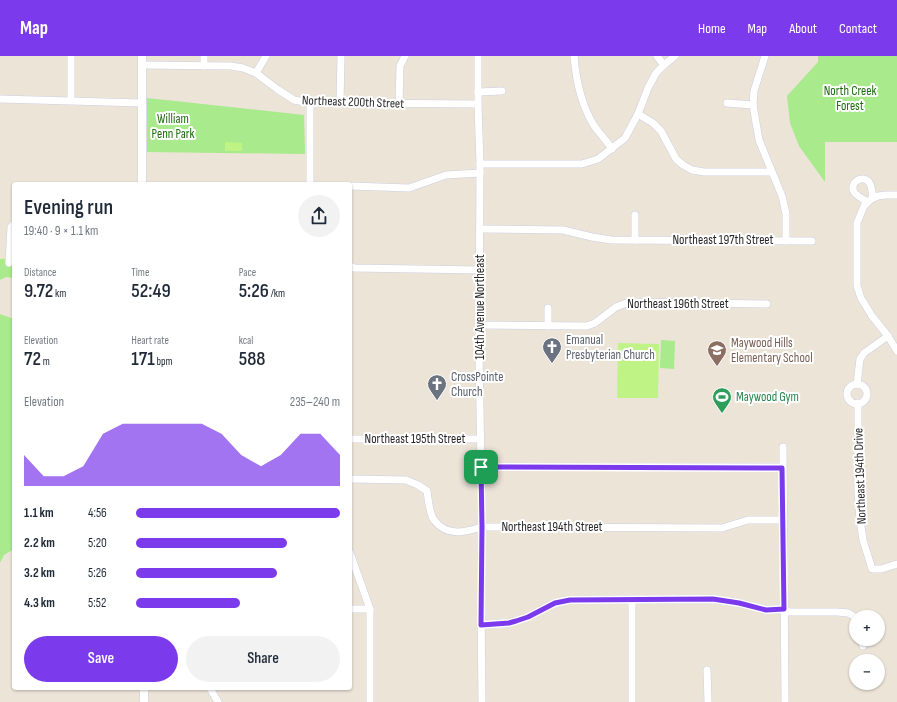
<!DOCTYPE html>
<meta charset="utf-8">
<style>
body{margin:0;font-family:"Sofia Sans Condensed",sans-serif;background:#f2f2f3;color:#1f2937;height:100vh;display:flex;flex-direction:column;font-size:15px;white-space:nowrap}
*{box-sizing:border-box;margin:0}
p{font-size:13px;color:#747a83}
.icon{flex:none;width:22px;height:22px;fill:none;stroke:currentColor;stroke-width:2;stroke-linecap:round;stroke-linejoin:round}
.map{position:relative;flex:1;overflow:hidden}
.details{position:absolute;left:12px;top:126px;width:340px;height:508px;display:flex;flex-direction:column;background:#fff;border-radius:4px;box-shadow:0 1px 3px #0004}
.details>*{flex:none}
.tools{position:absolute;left:849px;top:554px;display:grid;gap:8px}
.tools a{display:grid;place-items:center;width:36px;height:36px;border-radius:50%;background:#fff;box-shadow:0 1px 3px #0004;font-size:20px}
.pin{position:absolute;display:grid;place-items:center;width:34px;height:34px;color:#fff;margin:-17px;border-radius:8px;box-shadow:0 2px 6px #0006}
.round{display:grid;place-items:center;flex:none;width:42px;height:42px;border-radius:21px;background:#f2f2f3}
.headline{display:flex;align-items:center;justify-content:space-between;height:68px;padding:0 12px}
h1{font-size:22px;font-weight:600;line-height:30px}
.stats{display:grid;grid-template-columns:repeat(3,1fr);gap:6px;height:68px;padding:4px 12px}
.stats div{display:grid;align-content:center}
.stats b{font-size:20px;font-weight:600}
.stats small{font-size:11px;font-weight:400}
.stats p{font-size:11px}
.chart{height:112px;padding:8px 12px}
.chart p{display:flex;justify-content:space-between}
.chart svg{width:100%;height:72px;margin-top:4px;fill:#7c3aed;opacity:.7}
.action{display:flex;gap:8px;margin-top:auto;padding:8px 12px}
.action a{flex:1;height:46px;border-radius:24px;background:#7c3aed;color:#fff;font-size:16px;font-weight:600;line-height:46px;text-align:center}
.action a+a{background:#f2f2f3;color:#1f2937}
ul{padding:0 12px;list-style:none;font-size:13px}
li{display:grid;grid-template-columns:64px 48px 1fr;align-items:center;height:30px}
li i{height:10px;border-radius:5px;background:#7c3aed}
header{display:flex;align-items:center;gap:24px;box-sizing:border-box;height:56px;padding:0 20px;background:#7c3aed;color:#fff}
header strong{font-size:19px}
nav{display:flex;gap:22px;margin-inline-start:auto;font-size:14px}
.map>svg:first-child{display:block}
.green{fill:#a8ea8c}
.pitch{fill:#c0f386}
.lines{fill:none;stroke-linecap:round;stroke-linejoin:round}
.minor-casing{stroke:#cccfe3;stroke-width:8}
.tertiary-casing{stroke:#cccfe3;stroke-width:9}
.minor{stroke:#fff;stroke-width:7}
.tertiary{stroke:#fff;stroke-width:8}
.route-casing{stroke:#fff;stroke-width:8}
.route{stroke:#7c3aed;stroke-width:5}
.labels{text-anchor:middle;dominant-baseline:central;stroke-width:4;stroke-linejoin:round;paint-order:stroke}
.park-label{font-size:13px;fill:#206b11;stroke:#fff}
.street-label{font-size:13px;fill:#272727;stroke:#fff}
.worship-label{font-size:13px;fill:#5b616d;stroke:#fff;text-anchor:start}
.education-label{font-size:13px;fill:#785e54;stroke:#fff;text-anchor:start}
.leisure-label{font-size:13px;fill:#27864d;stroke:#fff;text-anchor:start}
</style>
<header>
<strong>Map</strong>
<nav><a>Home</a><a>Map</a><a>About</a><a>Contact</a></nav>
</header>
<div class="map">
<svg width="897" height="646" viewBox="0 0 897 646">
<rect width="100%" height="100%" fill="#ece4d7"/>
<g class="green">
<path d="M818 0H897V86H825V126L799 90 790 67 787 40 818 6Z"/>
<path d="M147 42 304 59 305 98 147 96Z"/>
<path d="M0 203H14V222L6 221 0 224Z"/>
<path d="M0 258 14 263V493L4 499 0 507Z"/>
<path d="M661 284 675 285 674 313 660 312Z"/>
</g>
<g class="pitch">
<path d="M225 86 242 87V95H225Z"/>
<path d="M618 287 659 288 658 342H617Z"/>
</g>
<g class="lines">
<defs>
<g id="minor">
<path d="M478 0V48L480 108 479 294 482 471 481 548 482 646"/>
<path d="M574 0C576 24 581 50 595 71 600 78 607 85 612 93"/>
<path d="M657 0 664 9"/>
<path d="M765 0 754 35 753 49 759 84 782 140 786 158V185"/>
<path d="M142 9 231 10 243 12 256 17 277 33 294 44 310 47H340L478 48"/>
<path d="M204 10V0"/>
<path d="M256 17 266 0"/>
<path d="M478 36 502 35"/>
<path d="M0 43 142 47"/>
<path d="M71 44V0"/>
<path d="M340 47 341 0"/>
<path d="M727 47 753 49"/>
<path d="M399 48 400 10 405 0"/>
<path d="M638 58 653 67 661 75 676 103 683 109 692 114 704 116H772"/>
<path d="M480 108H582L598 103 625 82 638 58 648 32 656 17 664 9 675 0"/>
<path d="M310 128V47"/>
<path d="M350 130 409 132 446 119 480 117"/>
<path d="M897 139H886L878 140 871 143 864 150 857 167V230L861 242 872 260 888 280 897 295"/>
<path d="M867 146C863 143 857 140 854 136 849 127 862 118 869 126 872 130 872 137 873 142"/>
<path d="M480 173 563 174 592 181 611 184 812 185"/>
<path d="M635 184V159"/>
<path d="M9 207 11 171 14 168"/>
<path d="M350 210 354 212 481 214"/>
<path d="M548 252V270"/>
<path d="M480 269 587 270 595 267 616 251 629 246 767 248"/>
<path d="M857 328 860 303 864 297 888 280"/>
<circle cx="857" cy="338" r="10"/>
<path d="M858 347V436L860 464 863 484 872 513H881L897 508"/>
<path d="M350 383H480"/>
<path d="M783 391 785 646"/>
<path d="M481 411H782"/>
<path d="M350 423 406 424 418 429 427 435C428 443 429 453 432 460 432 461 434 464 435 465 447 481 466 476 482 471L722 472 748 464H783"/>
<path d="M350 497 370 553V646"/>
<path d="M632 543V646"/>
<path d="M350 553H370"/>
<path d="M481 569 509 567 516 565 528 561 555 547 570 544 713 543 739 547 766 554 784 553 789 556H837L848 557 855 561 856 565"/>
<path d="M861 583 863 590"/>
<path d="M707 614 708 646"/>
<path d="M210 632 218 646"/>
</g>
<g id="tertiary">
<path d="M142 0V128"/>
<path d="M144 632V646"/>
</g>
</defs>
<use href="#minor" class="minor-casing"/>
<use href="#tertiary" class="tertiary-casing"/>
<use href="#minor" class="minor"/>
<use href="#tertiary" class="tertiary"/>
</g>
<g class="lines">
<defs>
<path id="route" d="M481 411 782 412 784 553 766 554 739 547 713 543 570 544 555 547 528 561 516 565 509 567 481 569 482 471Z"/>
</defs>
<use href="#route" class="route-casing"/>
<use href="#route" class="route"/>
</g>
<defs>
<symbol id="church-pin" viewBox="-11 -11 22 30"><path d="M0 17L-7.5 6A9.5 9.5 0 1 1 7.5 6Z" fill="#6b7280" stroke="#fff"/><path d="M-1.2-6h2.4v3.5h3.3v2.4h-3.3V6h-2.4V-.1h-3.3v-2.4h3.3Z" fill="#fff"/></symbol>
<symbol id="school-pin" viewBox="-11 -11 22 30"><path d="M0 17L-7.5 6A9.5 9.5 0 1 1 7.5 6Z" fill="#8d6e63" stroke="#fff"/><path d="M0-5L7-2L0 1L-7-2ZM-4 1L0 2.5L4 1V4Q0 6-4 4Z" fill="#fff"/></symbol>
<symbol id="stadium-pin" viewBox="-11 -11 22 30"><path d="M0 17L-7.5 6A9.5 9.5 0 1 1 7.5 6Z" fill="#2e9e5b" stroke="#fff"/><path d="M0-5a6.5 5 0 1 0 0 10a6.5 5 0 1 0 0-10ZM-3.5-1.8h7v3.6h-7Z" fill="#fff"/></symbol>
</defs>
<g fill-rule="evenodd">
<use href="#church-pin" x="541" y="280" width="22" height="30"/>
<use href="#school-pin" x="706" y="283" width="22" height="30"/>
<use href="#church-pin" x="426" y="317" width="22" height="30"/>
<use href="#stadium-pin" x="711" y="330" width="22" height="30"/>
</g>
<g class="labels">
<g class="park-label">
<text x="850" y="35">North Creek<tspan x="850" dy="15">Forest</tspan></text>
<text x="173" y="63">William<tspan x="173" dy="15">Penn Park</tspan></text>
</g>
<g class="street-label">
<text transform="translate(353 46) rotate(2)">Northeast 200th Street</text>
<text x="723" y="184">Northeast 197th Street</text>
<text x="678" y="248">Northeast 196th Street</text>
<text transform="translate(480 251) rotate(-90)">104th Avenue Northeast</text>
<text x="415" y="383">Northeast 195th Street</text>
<text transform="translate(860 420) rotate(-92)">Northeast 194th Drive</text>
<text x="552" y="471">Northeast 194th Street</text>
</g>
<g class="worship-label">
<text x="566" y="284">Emanual<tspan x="566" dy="15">Presbyterian Church</tspan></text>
<text x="451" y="321">CrossPointe<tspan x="451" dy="15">Church</tspan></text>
</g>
<g class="education-label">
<text x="731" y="287">Maywood Hills<tspan x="731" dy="15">Elementary School</tspan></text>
</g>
<g class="leisure-label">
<text x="736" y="341">Maywood Gym</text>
</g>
</g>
</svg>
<div class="tools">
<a>+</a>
<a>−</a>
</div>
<div class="pin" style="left:481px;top:411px;background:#1e9e55"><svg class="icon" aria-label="arrive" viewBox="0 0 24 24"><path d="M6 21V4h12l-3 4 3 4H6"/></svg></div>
<section class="details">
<div class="headline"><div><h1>Evening run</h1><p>19:40 · 9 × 1.1 km</p></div><a class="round"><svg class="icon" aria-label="share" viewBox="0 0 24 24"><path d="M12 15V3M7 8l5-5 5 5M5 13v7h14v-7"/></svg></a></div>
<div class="stats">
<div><p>Distance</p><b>9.72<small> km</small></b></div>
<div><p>Time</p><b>52:49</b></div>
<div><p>Pace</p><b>5:26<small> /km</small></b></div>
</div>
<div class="stats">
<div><p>Elevation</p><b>72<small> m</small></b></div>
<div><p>Heart rate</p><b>171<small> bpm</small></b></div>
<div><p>kcal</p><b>588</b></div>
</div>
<div class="chart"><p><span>Elevation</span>235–240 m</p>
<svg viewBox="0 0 160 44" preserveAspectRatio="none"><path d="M0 44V25L10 38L20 38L30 32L40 12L50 6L60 6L70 6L80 6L90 6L100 12L110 25L120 32L130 25L140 12L150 12L160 25V44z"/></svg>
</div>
<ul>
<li><b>1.1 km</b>4:56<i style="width:100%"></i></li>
<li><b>2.2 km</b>5:20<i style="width:74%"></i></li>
<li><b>3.2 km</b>5:26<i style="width:69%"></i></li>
<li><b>4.3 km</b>5:52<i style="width:51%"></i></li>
</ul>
<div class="action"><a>Save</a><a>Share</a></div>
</section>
</div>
